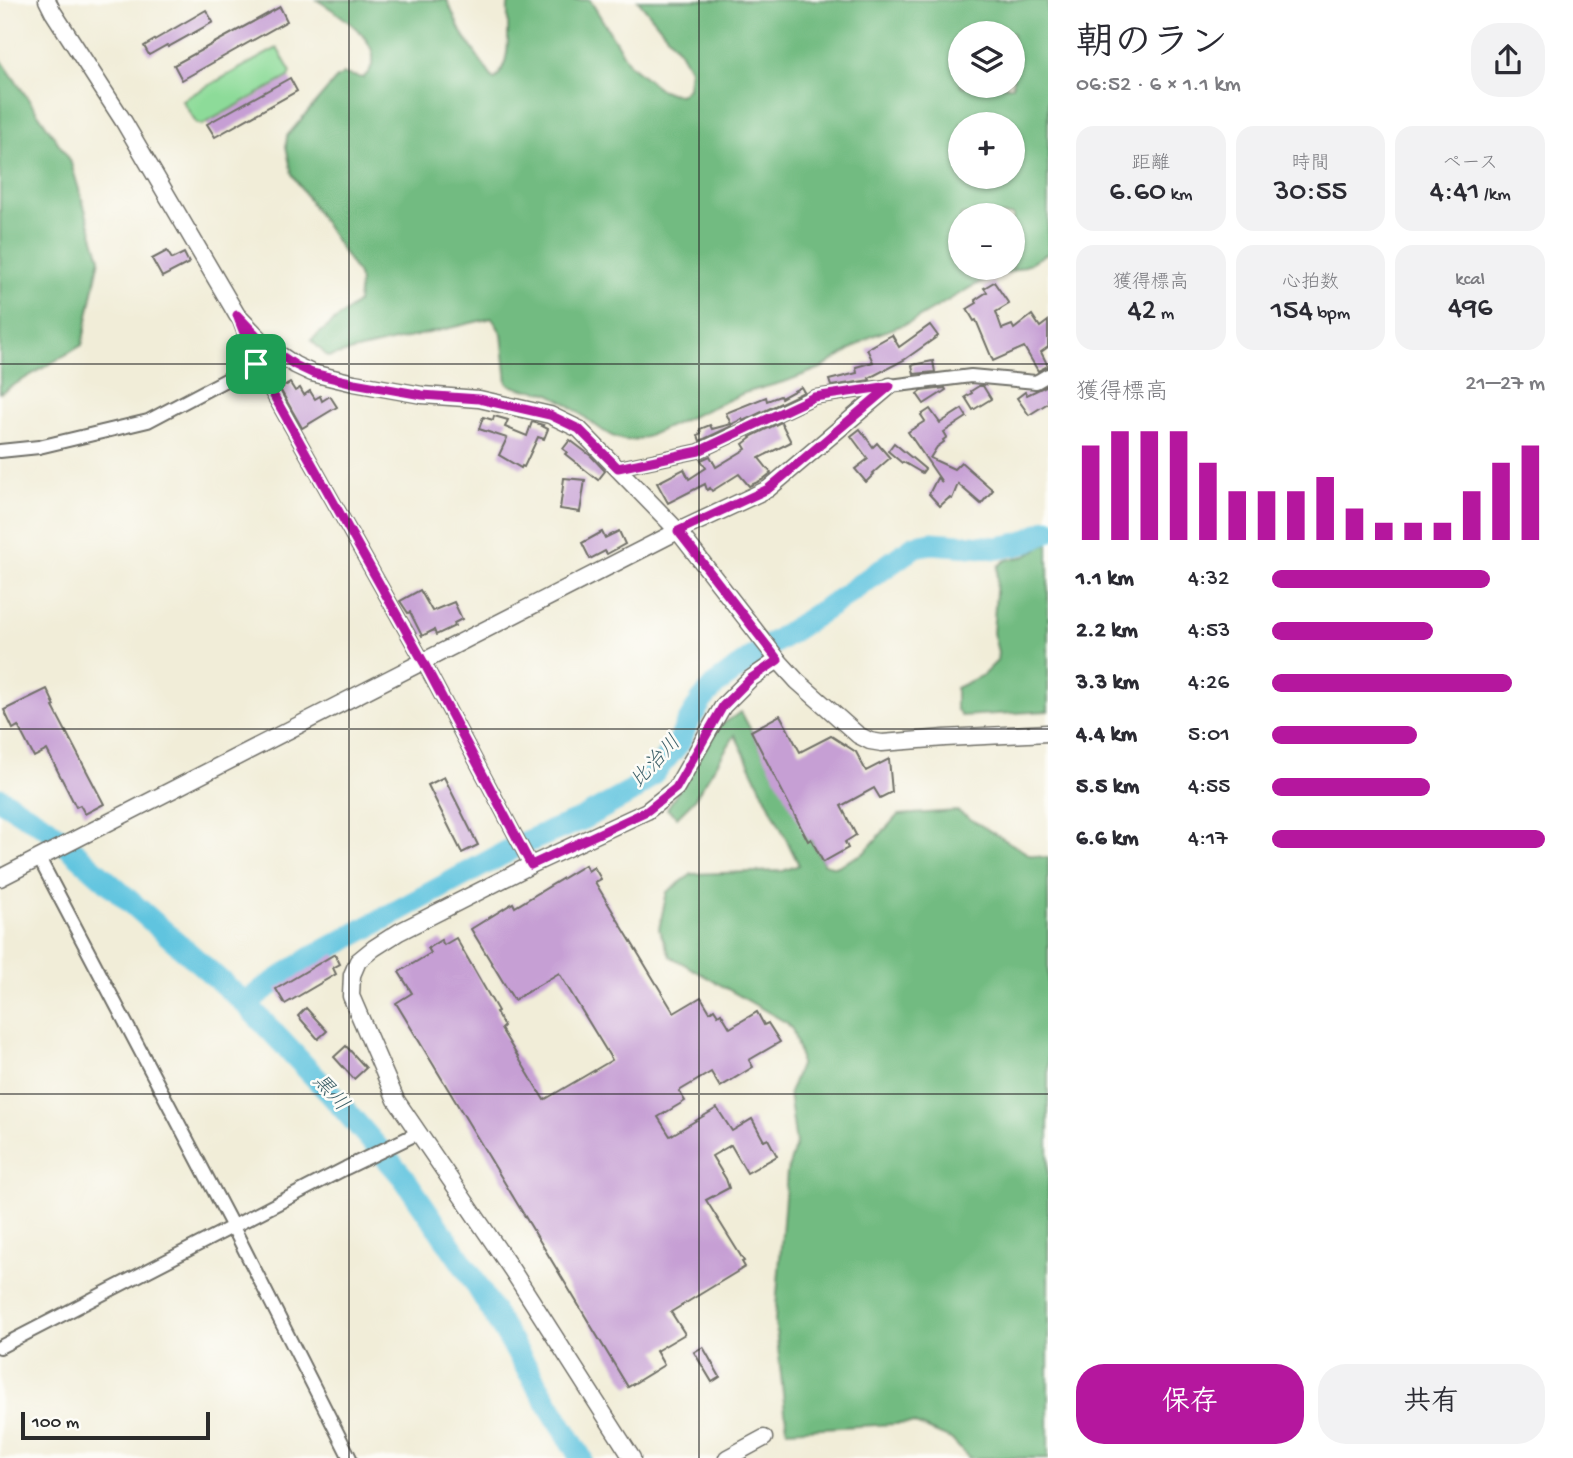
<!DOCTYPE html>
<html lang="ja">
<meta charset="utf-8">
<style>
body{margin:0;font-family:"Gochi Hand","Klee One",sans-serif;background:#f2f2f3;color:#2b2b33;height:100vh;display:flex;flex-direction:column;font-size:26px;white-space:nowrap}
*{box-sizing:border-box;margin:0}
p{font-size:23px;color:#7c7c81}
.icon{flex:none;width:38px;height:38px;fill:none;stroke:currentColor;stroke-width:2;stroke-linecap:round;stroke-linejoin:round}
.map{position:relative;flex:1;overflow:hidden}
.sheet{display:flex;flex-direction:column;background:#fff;width:525px}
.sheet>*{flex:none}
.tools{position:absolute;left:948px;top:21px;display:grid;gap:14px}
.tools a{display:grid;place-items:center;width:77px;height:77px;border-radius:50%;background:#fff;box-shadow:0 2px 5px #0004;font-size:35px}
.scale{position:absolute;left:21px;bottom:18px;width:189px;box-sizing:border-box;padding-left:7px;border:4px solid #2b2b2b;border-top:0;font-size:19px;line-height:24px;white-space:nowrap;color:#2b2b2b;-webkit-text-stroke:5px #fdfcf7;paint-order:stroke}
.pin{position:absolute;display:grid;place-items:center;width:60px;height:60px;color:#fff;margin:-30px;border-radius:14px;box-shadow:0 4px 10px #0006}
.round{display:grid;place-items:center;flex:none;width:74px;height:74px;border-radius:28px;background:#f2f2f3}
.head{display:flex;align-items:center;justify-content:space-between;height:119px;padding:0 28px}
h1{font-size:38px;font-weight:600;line-height:52px}
.figures{display:grid;grid-template-columns:repeat(3,1fr);gap:10px;height:119px;padding:7px 28px}
.figures div{display:grid;align-content:center;border-radius:18px;background:#f2f2f3;text-align:center}
.figures b{font-size:30px;font-weight:600}
.figures small{font-size:19px;font-weight:400}
.figures p{font-size:19px}
.chart{height:196px;padding:14px 28px}
.chart p{display:flex;justify-content:space-between}
.chart svg{width:100%;height:126px;margin-top:7px;stroke:#b5179e;stroke-width:6}
.primary-button{display:flex;gap:14px;margin-top:auto;padding:14px 28px}
.primary-button a{flex:1;height:80px;border-radius:28px;background:#b5179e;color:#fff;font-size:28px;font-weight:600;line-height:80px;text-align:center}
.primary-button a+a{background:#f2f2f3;color:#2b2b33}
ul{padding:0 28px;list-style:none;font-size:23px}
li{display:grid;grid-template-columns:112px 84px 1fr;align-items:center;height:52px}
li i{height:18px;border-radius:9px;background:#b5179e}
main{display:flex;flex:1;min-height:0}
.map>svg:first-child{display:block}
.green{fill:#8ddb99;stroke:#5c8362;stroke-width:2}
.forest{fill:#72bb81;stroke:#4e7356;stroke-width:2;fill-rule:evenodd}
.lines{fill:none;stroke-linecap:round;stroke-linejoin:round}
.river{stroke:#61c4df;stroke-width:23}
.building{fill:#c69fd4}
.minor-casing{stroke:#706f68;stroke-width:16}
.tertiary-casing{stroke:#706f68;stroke-width:19}
.minor{stroke:#fff;stroke-width:12}
.tertiary{stroke:#fff;stroke-width:16}
.route-casing{stroke:#fff;stroke-width:14}
.route{stroke:#b5179e;stroke-width:9}
.grid{fill:none;stroke:#2b2b2b;stroke-width:2;stroke-opacity:0.55}
.labels{text-anchor:middle;dominant-baseline:central;stroke-width:5;stroke-linejoin:round;paint-order:stroke}
.water-label{font-size:21px;font-style:italic;fill:#3e616a;stroke:#fdfcf7}
</style>
<main>
<div class="map">
<svg width="1048" height="1458" viewBox="0 0 1048 1458">
<rect width="100%" height="100%" fill="#fdfcf7"/>
<filter id="ink" filterUnits="userSpaceOnUse"><feTurbulence type="fractalNoise" baseFrequency=".0143" numOctaves="2"/><feDisplacementMap in="SourceGraphic" scale="14" xChannelSelector="R" yChannelSelector="G"/><feConvolveMatrix kernelMatrix="1 2 1 2 8 2 1 2 1" color-interpolation-filters="sRGB"/></filter>
<filter id="wash" filterUnits="userSpaceOnUse"><feTurbulence type="fractalNoise" baseFrequency=".00686" numOctaves="4" result="noise"/><feDisplacementMap in="SourceGraphic" scale="28" xChannelSelector="R" yChannelSelector="G"/><feGaussianBlur stdDeviation="1.57" result="paint"/><feColorMatrix in="noise" values="0 0 0 0 0 0 0 0 0 0 0 0 0 0 0 0 0 1.4 0 .05"/><feComposite in="paint" operator="in"/></filter>
<g filter="url(#wash)">
<rect width="100%" height="100%" fill="#f1edd8"/>
<path class="green" d="M277 48 291 72 289 77 202 125 196 123 182 100Z"/>
<g class="forest">
<path d="M317 0H447L461 32 494 80C513 64 507 29 508 6L510 0H590L630 65 660 89 670 93 680 95 688 88 690 69 680 51 638 0H1048V253L1025 266 973 286 911 322 872 336 821 368 787 381 744 393 646 437C639 439 632 441 624 440 601 437 571 400 544 392 531 389 519 391 507 383L502 334 492 318 328 357 311 340 358 302 360 282 357 273 292 174 286 146 287 136 336 79 344 74 363 78C396 49 340 14 317 0ZM1013 33V86H961V33ZM1013 124V177H961V124ZM1013 215V268H961V215Z"/>
<path d="M0 58 70 160 100 258 82 345 0 393Z"/>
<path d="M1048 542V711L961 716 956 708V688L983 675 997 661 998 652 993 633 998 566 1006 560 1026 556Z"/>
<path d="M741 712 824 864 836 867 864 853 898 815 957 811 1030 855 1048 858V1458H969L951 1439 913 1423 787 1430 775 1320 787 1172 796 1144 789 1093 800 1065V1056L793 1031 787 1023 670 956 659 929 667 892 692 874 783 871 799 865 735 735 693 801 677 817 667 809 718 727Z"/>
</g>
<g class="lines">
<g class="river">
<path d="M0 799 47 828 246 1004 329 1092 404 1178 470 1274 581 1458"/>
<path d="M246 1004 261 991 313 957 521 844 582 819 633 791 655 771 679 743 686 726 702 700 716 684 764 649 836 602 915 546 932 543 998 548 1023 543 1048 530"/>
</g>
</g>
<g id="blocks">
<g class="building">
<path d="M280 7 287 21 182 80 174 65Z"/>
<path d="M206 10 213 22 168 47 167 45 149 55 144 46Z"/>
<path d="M290 78 297 91 215 137 207 124Z"/>
<path d="M167 251 172 259 184 253 189 263 162 277 152 259Z"/>
<path d="M994 282 1009 304 996 312 1002 329 1012 325 1014 329 1032 315 1040 327 1048 321V347L1041 352 1048 366 1038 371 1024 347 993 361 976 320 974 321 967 309 977 303 975 300 987 292 984 288Z"/>
<path d="M930 325 938 336 904 360 869 378 870 380 831 386 829 380 857 373 856 367 873 362 867 349 892 335 899 347Z"/>
<path d="M933 361 935 372 914 374 912 365Z"/>
<path d="M290 383 295 391 300 388 304 395 310 391 315 399 320 396 322 401 330 396 337 407 302 428 280 389Z"/>
<path d="M1048 385V403L1029 415 1017 398 1025 392 1027 395Z"/>
<path d="M979 386H983L991 399 973 410 965 397 972 393 971 391Z"/>
<path d="M801 387 804 392 743 421 742 419 732 424V426L700 441 698 435 701 433 700 429 710 425 712 429 731 424 726 413 766 397 767 401 780 396 781 398Z"/>
<path d="M945 388 946 390 924 404 917 394 921 391Z"/>
<path d="M930 409 940 423 962 409 967 417 944 432 947 437 943 440 944 442 937 447 930 458 954 469 961 462 993 490 981 504 958 484 952 499 949 498 940 506 929 494 937 478 942 482 908 432 925 421 921 415Z"/>
<path d="M494 416 508 420 505 427 527 436 532 422 543 425 542 426 548 429 544 439 538 437 524 467 522 466 521 468 499 455 507 438 479 429 483 417 493 420Z"/>
<path d="M781 422 791 442 759 458 771 473 762 480 749 486 739 474 712 491 710 488 707 490 705 484 668 503 657 483 684 469 689 479 706 468 701 460 710 456 716 467 746 449 743 444 751 438 750 437Z"/>
<path d="M860 429 873 447 877 443 890 458 873 473 874 474 866 482 855 469 868 459 851 436Z"/>
<path d="M570 440 591 456 605 471 598 480 565 454 567 452 563 449Z"/>
<path d="M894 443 925 469 922 473 903 462 902 463 888 451Z"/>
<path d="M564 478 585 480 580 512 560 509Z"/>
<path d="M619 531 625 544 607 554 605 551 590 559 582 543 602 532 605 538Z"/>
<path d="M420 590 432 611 454 602 462 619 454 623 455 626 436 635 434 630 422 636 410 612 408 613 400 601Z"/>
<path d="M47 689 55 706 53 707 104 804 85 814 80 805 76 807 47 750 34 757 18 726 13 729 4 710Z"/>
<path d="M780 715 800 752 831 736 856 752 866 771 889 759 892 792 880 798 874 788 841 806 856 835 845 842 848 848 823 862 811 839 808 841 751 731Z"/>
<path d="M444 777 478 845 462 853 428 785Z"/>
<path d="M585 865 588 871 594 867 601 879 595 882 674 1013 701 997 710 1012 714 1009 718 1015 721 1013 730 1028 757 1012 764 1025 768 1023 780 1042 749 1060 753 1067 720 1087 711 1072 679 1091 685 1101 658 1117 670 1136 717 1108 732 1131 752 1119 764 1141 768 1139 777 1156 747 1173 731 1145 712 1156 726 1179 729 1188 706 1200 744 1261 742 1262 745 1267 671 1312 685 1334 656 1351 664 1365 628 1387 396 1003 412 993 399 972 431 953 428 948 441 940 444 945 456 938 498 1011 496 1012 504 1026 501 1029 544 1100 612 1060 559 973 514 1000 471 929 513 903 515 907Z"/>
<path d="M335 954 340 964 333 968 336 974 285 1004 276 989Z"/>
<path d="M306 1008 327 1031 318 1039 298 1016Z"/>
<path d="M346 1046 366 1068 354 1079 334 1057Z"/>
<path d="M703 1347 720 1377 712 1382 694 1352Z"/>
</g>
</g>
</g>
<g filter="url(#ink)">
<use href="#blocks" fill-opacity="0" stroke="#706f68" stroke-width="2"/>
<g class="lines">
<defs>
<g id="minor">
<path d="M239 319 256 364 424 663 531 865"/>
<path d="M0 451 39 447 148 421 256 364"/>
<path d="M618 468 699 451 814 397 890 386 971 376 1036 382 1048 375"/>
<path d="M39 858 233 1227 350 1458"/>
<path d="M0 1347 346 1168 418 1133"/>
</g>
<g id="tertiary">
<path d="M47 0 53 12 124 122 237 315 267 346 295 365 312 373 354 383 422 395 479 399 550 415 579 429 678 531 778 660 797 681 858 735 870 741 882 743 945 738 1048 733"/>
<path d="M0 878 678 531 768 489 890 386"/>
<path d="M632 1458 512 1270 396 1100 351 996 352 975 358 961 374 948 399 932 531 865 647 811 676 788 723 706 750 679 778 660"/>
<path d="M727 1458 764 1438"/>
</g>
</defs>
<use href="#minor" class="minor-casing"/>
<use href="#tertiary" class="tertiary-casing"/>
<use href="#minor" class="minor"/>
<use href="#tertiary" class="tertiary"/>
</g>
</g>
<g class="lines" filter="url(#ink)">
<defs>
<path id="route" d="M237 315 267 346 295 365 312 373 354 383 422 395 479 399 550 415 579 429 618 468 699 451 814 397 890 386 768 489 678 531 778 660 750 679 723 706 676 788 647 811 531 865 424 663 256 364Z"/>
</defs>
<use href="#route" class="route-casing"/>
<use href="#route" class="route"/>
</g>
<path class="grid" d="M349 0V1458M699 0V1458M0 364H1048M0 729H1048M0 1094H1048"/>
<g class="labels">
<g class="water-label">
<text transform="translate(657 763) rotate(-47)">比治川</text>
<text transform="translate(329 1094) rotate(48)">黒川</text>
</g>
</g>
</svg>
<div class="tools">
<a><svg class="icon" aria-label="layers" viewBox="0 0 24 24"><path d="M12 4l9 5-9 5-9-5zM3 14l9 5 9-5"/></svg></a>
<a>+</a>
<a>−</a>
</div>
<div class="scale">100 m</div>
<div class="pin" style="left:256px;top:364px;background:#1e9e55"><svg class="icon" aria-label="arrive" viewBox="0 0 24 24"><path d="M6 21V4h12l-3 4 3 4H6"/></svg></div>
</div>
<section class="sheet">
<div class="head"><div><h1>朝のラン</h1><p>06:52 · 6 × 1.1 km</p></div><a class="round"><svg class="icon" aria-label="share" viewBox="0 0 24 24"><path d="M12 15V3M7 8l5-5 5 5M5 13v7h14v-7"/></svg></a></div>
<div class="figures">
<div><p>距離</p><b>6.60<small> km</small></b></div>
<div><p>時間</p><b>30:55</b></div>
<div><p>ペース</p><b>4:41<small> /km</small></b></div>
</div>
<div class="figures">
<div><p>獲得標高</p><b>42<small> m</small></b></div>
<div><p>心拍数</p><b>154<small> bpm</small></b></div>
<div><p>kcal</p><b>496</b></div>
</div>
<div class="chart"><p><span>獲得標高</span>21–27 m</p>
<svg viewBox="0 0 160 44" preserveAspectRatio="none"><path d="M5 44V11M15 44V6M25 44V6M35 44V6M45 44V17M55 44V27M65 44V27M75 44V27M85 44V22M95 44V33M105 44V38M115 44V38M125 44V38M135 44V27M145 44V17M155 44V11"/></svg>
</div>
<ul>
<li><b>1.1 km</b>4:32<i style="width:80%"></i></li>
<li><b>2.2 km</b>4:53<i style="width:59%"></i></li>
<li><b>3.3 km</b>4:26<i style="width:88%"></i></li>
<li><b>4.4 km</b>5:01<i style="width:53%"></i></li>
<li><b>5.5 km</b>4:55<i style="width:58%"></i></li>
<li><b>6.6 km</b>4:17<i style="width:100%"></i></li>
</ul>
<div class="primary-button"><a>保存</a><a>共有</a></div>
</section>
</main>
